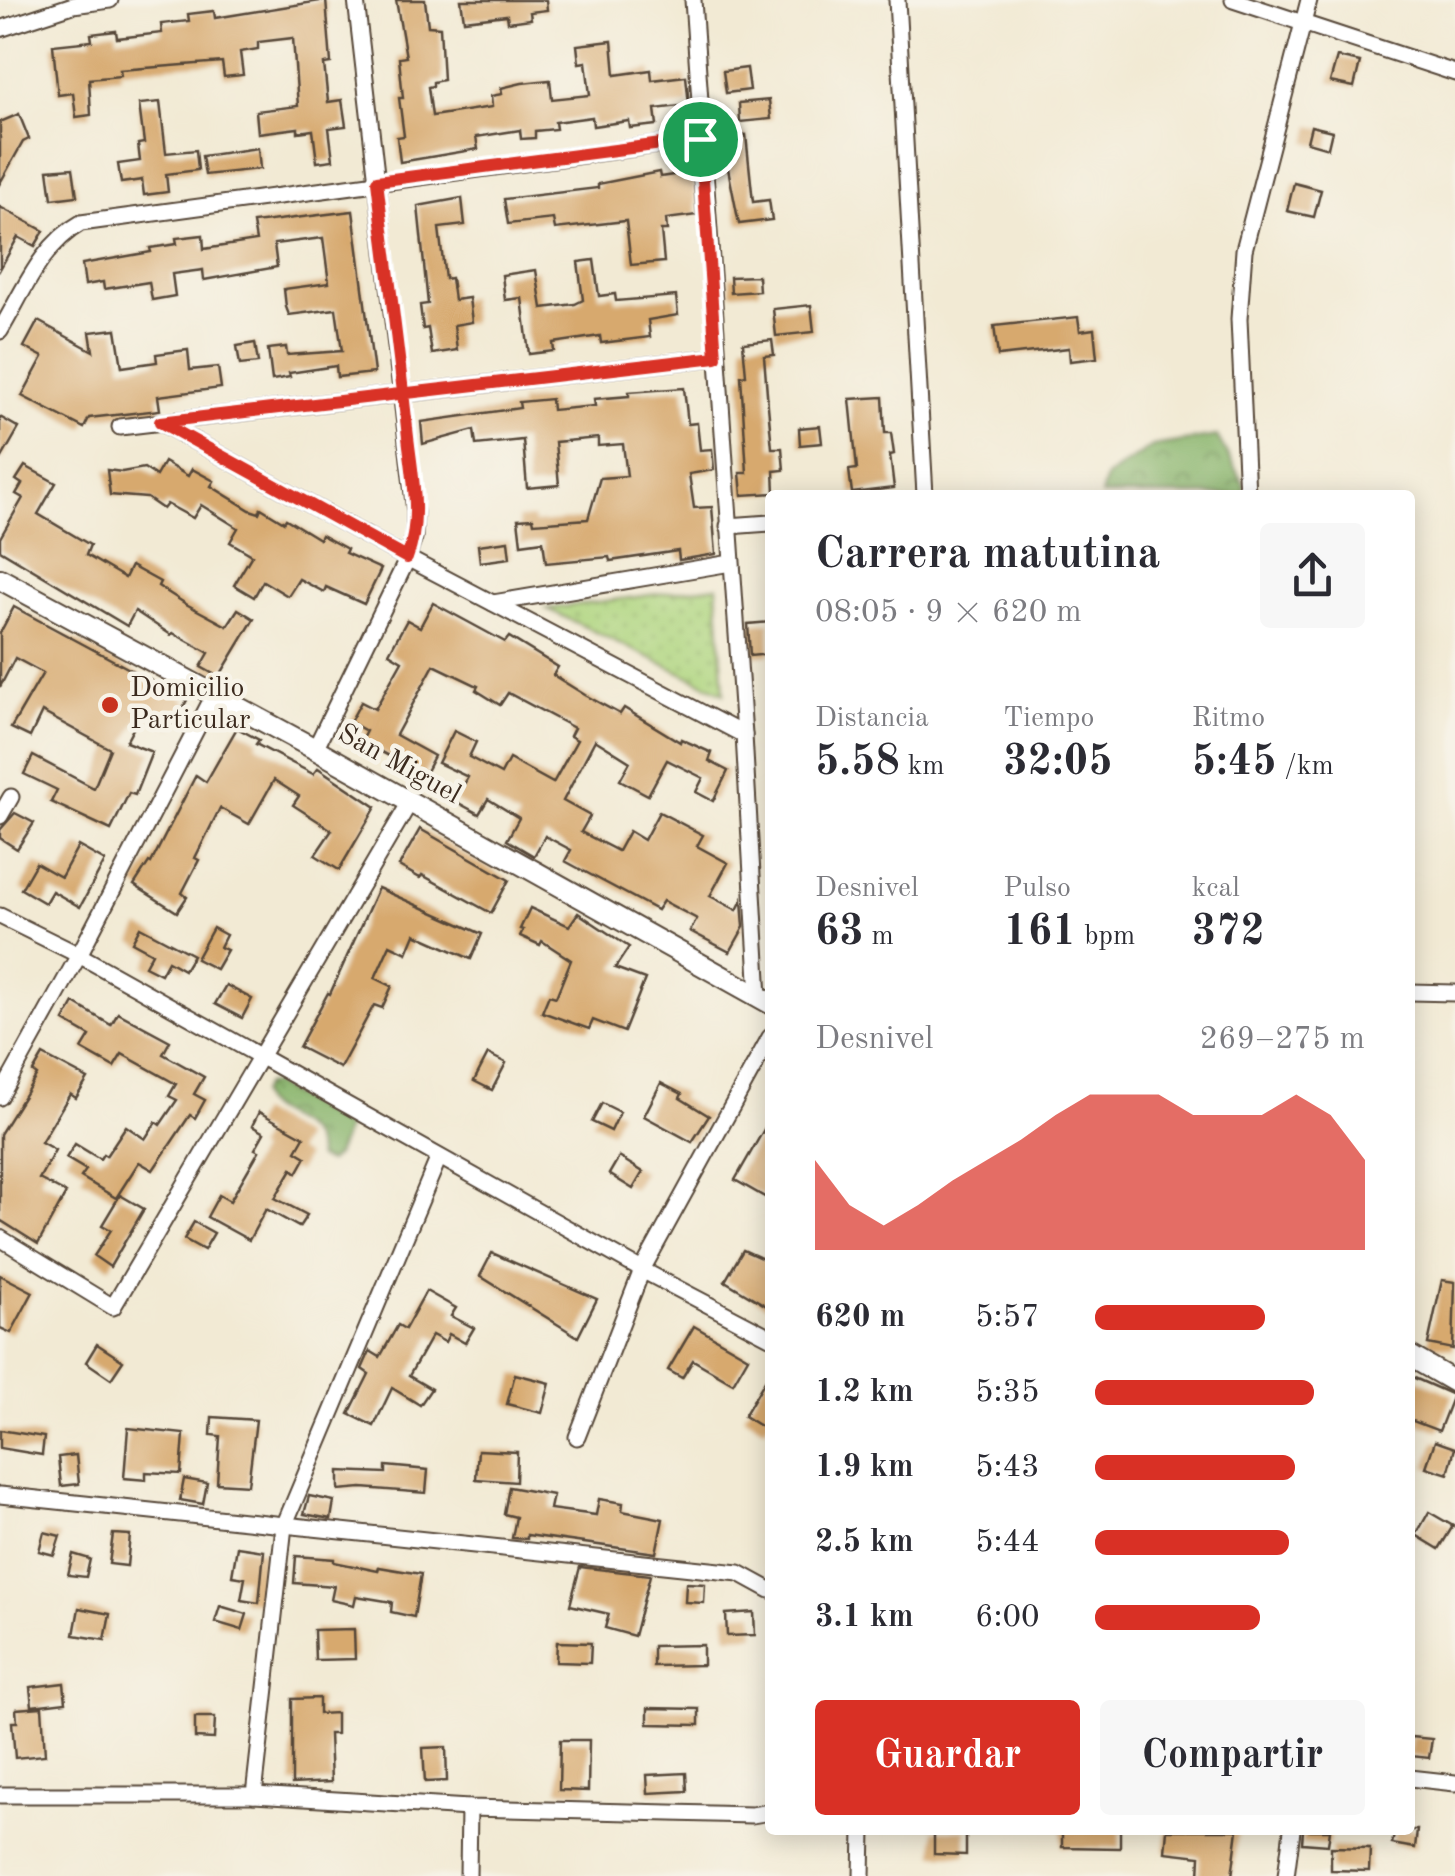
<!DOCTYPE html>
<html lang="es">
<meta charset="utf-8">
<style>
body{margin:0;font-family:"Old Standard TT",serif;background:#f7f7f7;color:#2b2b33;height:100vh;display:flex;flex-direction:column;font-size:38px;white-space:nowrap}
*{box-sizing:border-box;margin:0}
p{font-size:32px;color:#7c7c81}
.icon{flex:none;width:55px;height:55px;fill:none;stroke:currentColor;stroke-width:2;stroke-linecap:round;stroke-linejoin:round}
.map{position:relative;flex:1;overflow:hidden}
.drawer{position:absolute;left:765px;top:490px;width:650px;height:1345px;display:flex;flex-direction:column;background:#fff;border-radius:10px;box-shadow:0 5px 25px #0003}
.drawer>*{flex:none}
.pin{position:absolute;display:grid;place-items:center;width:85px;height:85px;color:#fff;margin:-42px;border:5px solid #fff;border-radius:50%;box-shadow:0 2px 10px #0007}
.round{display:grid;place-items:center;flex:none;width:105px;height:105px;border-radius:10px;background:#f7f7f7}
.head{display:flex;align-items:center;justify-content:space-between;height:170px;padding:0 50px}
h1{font-size:45px;font-weight:700;line-height:75px}
.stats{display:grid;grid-template-columns:repeat(3,1fr);gap:15px;height:170px;padding:10px 50px}
.stats div{display:grid;align-content:center}
.stats b{font-size:42px;font-weight:700}
.stats small{font-size:28px;font-weight:400}
.stats p{font-size:28px}
.chart{height:280px;padding:20px 50px}
.chart p{display:flex;justify-content:space-between}
.chart svg{width:100%;height:180px;margin-top:10px;fill:#d93025;opacity:.7}
.action{display:flex;gap:20px;margin-top:auto;padding:20px 50px}
.action a{flex:1;height:115px;border-radius:10px;background:#d93025;color:#fff;font-size:40px;font-weight:700;line-height:115px;text-align:center}
.action a+a{background:#f7f7f7;color:#2b2b33}
ul{padding:0 50px;list-style:none;font-size:32px}
li{display:grid;grid-template-columns:160px 120px 1fr;align-items:center;height:75px}
li i{height:25px;border-radius:12px;background:#d93025}
.map>svg:first-child{display:block}
.grass{fill:url(#grass-dots);stroke:#75804e;stroke-width:2.5}
.forest{fill:url(#forest-crowns);stroke:#637046;stroke-width:2.5}
.building{fill:#d7a96e}
.lines{fill:none;stroke-linecap:round;stroke-linejoin:round}
.street-casing{stroke:#564739;stroke-width:19}
.secondary-casing{stroke:#564739;stroke-width:24}
.street{stroke:#fff;stroke-width:15}
.secondary{stroke:#fff;stroke-width:20}
.route-casing{stroke:#fff;stroke-width:20}
.route{stroke:#d93025;stroke-width:12}
.poi-dot{fill:#c8321e;stroke:#f7f3e8;stroke-width:4}
.labels{text-anchor:middle;dominant-baseline:central;stroke-width:9;stroke-linejoin:round;paint-order:stroke}
.poi-label{font-size:28px;fill:#3b2a1e;stroke:#f7f3e8;text-anchor:start}
.street-label{font-size:28px;fill:#3b2a1e;stroke:#f7f3e8}
</style>
<div class="map">
<svg width="1455" height="1876" viewBox="0 0 1455 1876">
<defs>
<pattern id="grass-dots" width="8" height="8" patternUnits="userSpaceOnUse" patternTransform="scale(2.5)"><rect width="8" height="8" fill="#afd57f"/><path d="M2 2h.1M6 6h.1" fill="none" stroke="#97b76d" stroke-width="1.8" stroke-linecap="round"/></pattern>
<pattern id="forest-crowns" width="20" height="18" patternUnits="userSpaceOnUse" patternTransform="scale(2.5)"><rect width="20" height="18" fill="#8bb66e"/><path d="M2 6a3 3 0 1 1 6 0M12 15a3 3 0 1 1 6 0" fill="none" stroke="#73945a"/></pattern>
</defs>
<rect width="100%" height="100%" fill="#f7f3e8"/>
<filter id="ink" filterUnits="userSpaceOnUse"><feTurbulence type="fractalNoise" baseFrequency=".01" numOctaves="2"/><feDisplacementMap in="SourceGraphic" scale="20" xChannelSelector="R" yChannelSelector="G"/><feConvolveMatrix kernelMatrix="1 2 1 2 8 2 1 2 1" color-interpolation-filters="sRGB"/></filter>
<filter id="wash" filterUnits="userSpaceOnUse"><feTurbulence type="fractalNoise" baseFrequency=".0048" numOctaves="4" result="noise"/><feDisplacementMap in="SourceGraphic" scale="40" xChannelSelector="R" yChannelSelector="G"/><feGaussianBlur stdDeviation="2.25" result="paint"/><feColorMatrix in="noise" values="0 0 0 0 0 0 0 0 0 0 0 0 0 0 0 0 0 1.4 0 .05"/><feComposite in="paint" operator="in"/></filter>
<g filter="url(#wash)">
<rect width="100%" height="100%" fill="#f2ead4"/>
<path class="grass" d="M717 586 724 693 547 609Z"/>
<g class="forest">
<path d="M1217 436 1245 486 1244 495H1101L1106 477 1153 446Z"/>
<path d="M273 1084 347 1128 336 1155 328 1162 318 1158C313 1119 286 1125 263 1103L260 1093 265 1085Z"/>
</g>
<g id="blocks">
<g class="building">
<path d="M326 0 331 63 324 64 328 102 342 100 346 126 329 128 333 160 317 162 313 130 298 132V128L258 133 256 111 298 106 293 38 258 42V49L240 52 243 75 224 77 222 62 120 70 121 76 89 79 91 115 76 117 73 93 58 95 53 45 92 41 91 34 116 31 117 38 162 33 161 24 189 21 188 14 214 11 215 18Z"/>
<path d="M396 0H425L428 26 440 27 443 80 433 82V86L428 87 432 116 492 107 491 96 502 94 501 88 522 83 550 80 552 99 590 95 586 62 579 63 577 45 612 41 615 75 651 70 652 80 686 76 689 105 655 109 657 125 630 128 629 121 593 126 592 117 555 122 556 129 535 131V138L521 139 520 130 476 137 478 149 400 162 397 137 404 136 399 98H403L399 58 406 57Z"/>
<path d="M461 0H546L547 10 530 12 531 19 508 22 507 15 464 20Z"/>
<path d="M1337 57 1360 62 1354 87 1330 82Z"/>
<path d="M747 68 750 90 726 93 723 71Z"/>
<path d="M769 100 771 119 740 122 739 103Z"/>
<path d="M160 102 166 153 196 150 198 170 166 174 168 192 144 195 142 180 121 183 118 164 140 161 138 144 144 143 139 104Z"/>
<path d="M19 114 29 139 23 142 0 183V122Z"/>
<path d="M1311 126 1332 131 1328 148 1307 142Z"/>
<path d="M746 135 753 202 769 200 772 220 739 224 722 138Z"/>
<path d="M258 148 260 169 205 175 202 156Z"/>
<path d="M73 168 77 196 52 199 48 170Z"/>
<path d="M659 172 660 177 693 172 697 215 666 219 667 230H661L664 262 631 265 626 221 555 229 553 219 508 224 504 199 598 188V184Z"/>
<path d="M1294 183 1321 190 1314 217 1287 211Z"/>
<path d="M462 198 465 225 439 228 445 279 451 278 454 300 469 298 472 322 454 325 457 350 432 354 428 328 423 329 420 305 428 304 418 206Z"/>
<path d="M0 207 44 231 35 246 18 237 0 269Z"/>
<path d="M353 211 374 373 337 377 336 366 289 373 290 377 272 380 268 349 286 347 287 355 342 351 336 309 289 315 286 307 284 289 329 283 323 238 274 244 277 267 204 280 203 270 172 274 175 296 152 300 149 282 104 289 103 282 85 285 82 264 151 252 150 248 177 244 176 238 203 235 204 249 256 241 253 223Z"/>
<path d="M594 260 599 296 615 294 616 301 676 296 678 315 648 320 650 337 601 343 600 336 553 343 554 351 529 354 522 298 505 300 502 275 536 270 542 308 575 304 583 300 578 262Z"/>
<path d="M758 276 759 291 731 293 730 277Z"/>
<path d="M811 305 814 332 776 336 773 309Z"/>
<path d="M1078 317 1080 331 1094 329 1097 358 1070 361 1069 348 998 356 994 326Z"/>
<path d="M38 321 93 351 90 332 116 329 122 367 157 362 156 354 188 350 190 370 218 367 221 388 158 396 160 410 89 418 84 428 22 396 43 357 24 347Z"/>
<path d="M772 340 774 355 764 356 768 406 772 448H782L784 470 774 471 775 493 742 495 740 473H747L741 376 746 375 743 343Z"/>
<path d="M255 343 258 363 240 365 237 346Z"/>
<path d="M684 388 688 424 697 423 700 450 712 449 714 470 689 474 694 508 712 507 716 554 679 560 678 551 610 561 609 557 546 563 543 541 521 544 518 519 533 518 534 523 588 519 600 478 627 476 623 444 598 446V438L555 442 559 485 527 488 523 440 476 445 474 430 423 444 421 422 520 408 519 402 551 399 552 410 595 406 594 399 629 396V392Z"/>
<path d="M883 397 885 433H891L894 454 890 455 894 488 852 493 849 470 857 469 850 399Z"/>
<path d="M0 417 19 428 0 461Z"/>
<path d="M820 426 822 443 800 445 799 428Z"/>
<path d="M164 462 188 476 192 469 214 481 211 486 250 510 259 513 261 508 284 522 286 519 319 539 321 535 347 549 345 553 381 569 364 604 326 587 324 592 299 579 288 596 263 581 254 597 234 585 252 555 230 542 238 528 201 505 193 518 167 504 163 509 147 498 110 495 107 470 122 472 144 468 156 476Z"/>
<path d="M25 466 56 483 38 514 90 545 86 555 125 578 131 566 160 582 158 586 186 604 227 626 238 609 254 619 219 677 201 667 209 653 173 633 171 635 135 611 127 626 0 550V538L23 498 16 494 22 484 16 480Z"/>
<path d="M508 541 510 558 480 562 478 545Z"/>
<path d="M433 603 505 642 509 637 558 667 553 675 585 695 620 714 624 708 680 742 681 739 712 753 709 761 728 771 713 801 696 792 703 778 667 760 648 795 620 780 630 762 595 740 563 801 590 816 581 832 618 851 629 831 644 840 659 812 703 835 697 846 728 863 710 896 737 910 742 900 744 927 730 952 690 931 697 919 663 901 657 910 576 867 565 861 571 850 545 836 534 856 507 840 519 818 488 799 479 814 455 801 468 777 438 763 454 731 476 742 469 757 501 774 509 759 553 783 577 740 570 736 574 728 508 693 500 705 476 690 478 686 434 665 396 735 434 756 424 775 361 741 366 731 350 722 361 702 375 709 402 661 389 653 407 620 420 627Z"/>
<path d="M14 607 187 700 172 728 142 712 126 742 152 752 135 795 129 793 111 830 51 802 57 790 24 774 33 756 94 788 110 749 42 712 30 737 11 728 43 673 15 658 0 687V633Z"/>
<path d="M770 622V654L750 656 748 624Z"/>
<path d="M237 728 259 740 256 744 313 774 318 768 376 807 339 870 315 855 332 830 293 805 299 796 274 780 249 824 220 808 195 858 199 860 182 893 187 897 177 912 134 885 149 862 151 863 196 775 206 782Z"/>
<path d="M15 813 34 823 17 849 0 838V830Z"/>
<path d="M420 829 509 880 491 913 422 875 420 878 399 866Z"/>
<path d="M78 846 105 861 80 907 52 891 45 903 21 889 36 863 61 877Z"/>
<path d="M378 888 482 934 471 959 415 934 407 953 390 945 375 978 392 986 382 1008 374 1005 340 1068 299 1047 328 993 330 994Z"/>
<path d="M530 908 569 926 578 913 629 947 615 968 645 979 624 1032 593 1020 589 1029 542 1012 549 995 556 997 571 960 542 941 540 945 520 936 523 930 520 929Z"/>
<path d="M140 927 193 955 184 970 168 961 161 974 145 966 152 953 132 942Z"/>
<path d="M213 928 226 935 220 947 227 950 216 969 196 959Z"/>
<path d="M226 985 252 999 242 1018 215 1004Z"/>
<path d="M74 1003 111 1025 118 1013 170 1041 163 1054 204 1077 194 1094 205 1100 195 1118 190 1115 153 1170 139 1162 116 1198 81 1177 86 1170 66 1158 75 1144 100 1159 103 1154 106 1156 126 1126 145 1139 156 1122 160 1125 177 1100 169 1096 176 1084 122 1054 114 1067 82 1049 90 1036 64 1021Z"/>
<path d="M488 1054 506 1063 492 1090 474 1081Z"/>
<path d="M43 1055 88 1079 76 1098 70 1094 41 1142 55 1150 39 1179 66 1193 38 1244 0 1220V1134L37 1075 33 1072Z"/>
<path d="M661 1083 682 1094 680 1098 709 1116 692 1142 644 1116Z"/>
<path d="M602 1103 620 1112 611 1131 592 1122Z"/>
<path d="M259 1112 304 1137 296 1151 306 1157 297 1173 292 1169 275 1198 307 1215 299 1227 266 1209 249 1240 207 1217 219 1195 230 1201 259 1151 255 1149 264 1133 252 1126Z"/>
<path d="M770 1119V1200L735 1180Z"/>
<path d="M619 1157 643 1172 633 1189 609 1174Z"/>
<path d="M120 1195 144 1209 110 1267 94 1256 111 1230 102 1225Z"/>
<path d="M194 1222 214 1233 204 1250 184 1239Z"/>
<path d="M743 1250 770 1262V1308L725 1281Z"/>
<path d="M492 1253 597 1299 578 1337 480 1276Z"/>
<path d="M0 1275 33 1292 11 1333 0 1328Z"/>
<path d="M1442 1280 1455 1282 1453 1349 1428 1344Z"/>
<path d="M426 1291 456 1308 451 1316 474 1328 465 1343 449 1334 445 1342 432 1335 409 1376 431 1389 420 1405 392 1388 374 1426 349 1414 369 1374 362 1369 370 1351 380 1357 398 1325 405 1329Z"/>
<path d="M694 1326 748 1357 733 1383 693 1360 682 1378 668 1370Z"/>
<path d="M97 1344 123 1361 111 1379 86 1362Z"/>
<path d="M770 1372V1420L765 1429 744 1416Z"/>
<path d="M515 1374 550 1383 542 1413 507 1404Z"/>
<path d="M1410 1376 1453 1395 1439 1431 1410 1420Z"/>
<path d="M212 1417 256 1420 248 1485 217 1483 220 1436 211 1435Z"/>
<path d="M128 1428 184 1434 181 1474 146 1472V1480L124 1478Z"/>
<path d="M0 1430 44 1437 42 1455 0 1448Z"/>
<path d="M1435 1441 1455 1448 1448 1474 1426 1467Z"/>
<path d="M478 1450 517 1452 516 1482 476 1479Z"/>
<path d="M76 1455 79 1484 61 1486 58 1457Z"/>
<path d="M386 1466 428 1470 426 1493 362 1488 339 1490V1471L386 1473Z"/>
<path d="M184 1479 207 1483 203 1504 180 1500Z"/>
<path d="M509 1487 553 1495 550 1509 596 1515 599 1499 623 1503 622 1511 663 1519 656 1553 527 1535V1539L512 1538 516 1517 504 1514Z"/>
<path d="M309 1496 334 1501 331 1519 304 1514Z"/>
<path d="M1429 1512 1453 1526 1439 1549 1416 1535Z"/>
<path d="M44 1532 60 1536 54 1555 39 1551Z"/>
<path d="M113 1534 130 1535 127 1566 109 1564Z"/>
<path d="M237 1547 264 1551 259 1603 241 1600 245 1578 232 1576Z"/>
<path d="M73 1554 90 1559 86 1577 68 1575Z"/>
<path d="M296 1556 334 1559V1562L378 1571 379 1567 421 1574 414 1617 391 1612 392 1602 356 1596 354 1605 331 1600 334 1586 294 1583Z"/>
<path d="M580 1567 650 1575 634 1636 605 1628 609 1614 570 1605Z"/>
<path d="M686 1583 705 1584 704 1603 685 1602Z"/>
<path d="M220 1606 247 1614 242 1630 215 1622Z"/>
<path d="M79 1608 110 1614 105 1640 74 1635Z"/>
<path d="M754 1612 755 1635 727 1636 726 1614Z"/>
<path d="M354 1629 355 1659 315 1660 314 1630Z"/>
<path d="M557 1642 591 1643 590 1663 556 1662Z"/>
<path d="M703 1645V1665L653 1666V1646Z"/>
<path d="M64 1683 66 1702 32 1706 30 1687Z"/>
<path d="M319 1698V1714L336 1713V1734H329L331 1782 292 1784V1699Z"/>
<path d="M42 1707 45 1755 15 1758 12 1722H17L16 1709Z"/>
<path d="M648 1708 699 1709V1725L648 1724Z"/>
<path d="M195 1717H215L214 1739 195 1738Z"/>
<path d="M1411 1737 1432 1739 1429 1758 1410 1756Z"/>
<path d="M560 1740H589L588 1791 559 1790Z"/>
<path d="M446 1747 447 1781 425 1782 423 1748Z"/>
<path d="M686 1773 687 1791 648 1793 647 1775Z"/>
<path d="M934 1830H966V1855L934 1854Z"/>
<path d="M1062 1830H1120V1848L1062 1847Z"/>
<path d="M1167 1830H1238L1232 1876H1199L1200 1856 1165 1852Z"/>
<path d="M1303 1830H1330L1328 1845 1302 1843Z"/>
<path d="M1395 1830H1417L1415 1848 1392 1844Z"/>
<path d="M1331 1847 1370 1848 1369 1871 1331 1870Z"/>
</g>
</g>
</g>
<g filter="url(#ink)">
<use href="#blocks" fill-opacity="0" stroke="#564739" stroke-width="2.5"/>
<g class="lines">
<defs>
<g id="street">
<path d="M693 0 744 735 759 997"/>
<path d="M897 0 925 495"/>
<path d="M1233 0 1455 73"/>
<path d="M0 29 73 5 110 0"/>
<path d="M0 331C23 293 41 245 81 223L700 139"/>
<path d="M160 422 407 558 744 735"/>
<path d="M120 427 716 357"/>
<path d="M1247 495 1239 319 1244 250 1309 0"/>
<path d="M728 526 770 523"/>
<path d="M493 603 731 563"/>
<path d="M315 749 404 566 414 538 415 512 356 0"/>
<path d="M0 816 11 797"/>
<path d="M0 916 79 955 642 1270 770 1337"/>
<path d="M1410 992 1455 993"/>
<path d="M0 1097 79 955 214 695"/>
<path d="M0 1238 113 1307 410 802"/>
<path d="M577 1437 642 1270 770 1037"/>
<path d="M0 1495 739 1573 770 1590"/>
<path d="M1410 1778 1455 1783"/>
<path d="M0 1795H254L469 1808 752 1815 770 1812"/>
<path d="M254 1795 284 1526 439 1157"/>
<path d="M468 1876 469 1808"/>
<path d="M862 1876 863 1830"/>
<path d="M1286 1876 1292 1830"/>
</g>
<g id="secondary">
<path d="M0 579 315 749 770 1003"/>
<path d="M1410 1356 1455 1382"/>
</g>
</defs>
<use href="#street" class="street-casing"/>
<use href="#secondary" class="secondary-casing"/>
<use href="#street" class="street"/>
<use href="#secondary" class="secondary"/>
</g>
</g>
<g class="lines" filter="url(#ink)">
<defs>
<path id="route" d="M700 139 716 357 160 422 407 558C423 517 411 470 407 428 398 345 387 263 377 181L700 139"/>
</defs>
<use href="#route" class="route-casing"/>
<use href="#route" class="route"/>
</g>
<circle class="poi-dot" cx="110" cy="705" r="10"/>
<g class="labels">
<g class="poi-label">
<text x="130" y="689">Domicilio<tspan x="130" dy="32">Particular</tspan></text>
</g>
<g class="street-label">
<text transform="translate(399 765) rotate(29)">San Miguel</text>
</g>
</g>
</svg>
<div class="pin" style="left:700px;top:139px;background:#1e9e55"><svg class="icon" aria-label="arrive" viewBox="0 0 24 24"><path d="M6 21V4h12l-3 4 3 4H6"/></svg></div>
<section class="drawer">
<div class="head"><div><h1>Carrera matutina</h1><p>08:05 · 9 × 620 m</p></div><a class="round"><svg class="icon" aria-label="share" viewBox="0 0 24 24"><path d="M12 15V3M7 8l5-5 5 5M5 13v7h14v-7"/></svg></a></div>
<div class="stats">
<div><p>Distancia</p><b>5.58<small> km</small></b></div>
<div><p>Tiempo</p><b>32:05</b></div>
<div><p>Ritmo</p><b>5:45<small> /km</small></b></div>
</div>
<div class="stats">
<div><p>Desnivel</p><b>63<small> m</small></b></div>
<div><p>Pulso</p><b>161<small> bpm</small></b></div>
<div><p>kcal</p><b>372</b></div>
</div>
<div class="chart"><p><span>Desnivel</span>269–275 m</p>
<svg viewBox="0 0 160 44" preserveAspectRatio="none"><path d="M0 44V22L10 33L20 38L30 33L40 27L50 22L60 17L70 11L80 6L90 6L100 6L110 11L120 11L130 11L140 6L150 11L160 22V44z"/></svg>
</div>
<ul>
<li><b>620 m</b>5:57<i style="width:63%"></i></li>
<li><b>1.2 km</b>5:35<i style="width:81%"></i></li>
<li><b>1.9 km</b>5:43<i style="width:74%"></i></li>
<li><b>2.5 km</b>5:44<i style="width:72%"></i></li>
<li><b>3.1 km</b>6:00<i style="width:61%"></i></li>
</ul>
<div class="action"><a>Guardar</a><a>Compartir</a></div>
</section>
</div>
